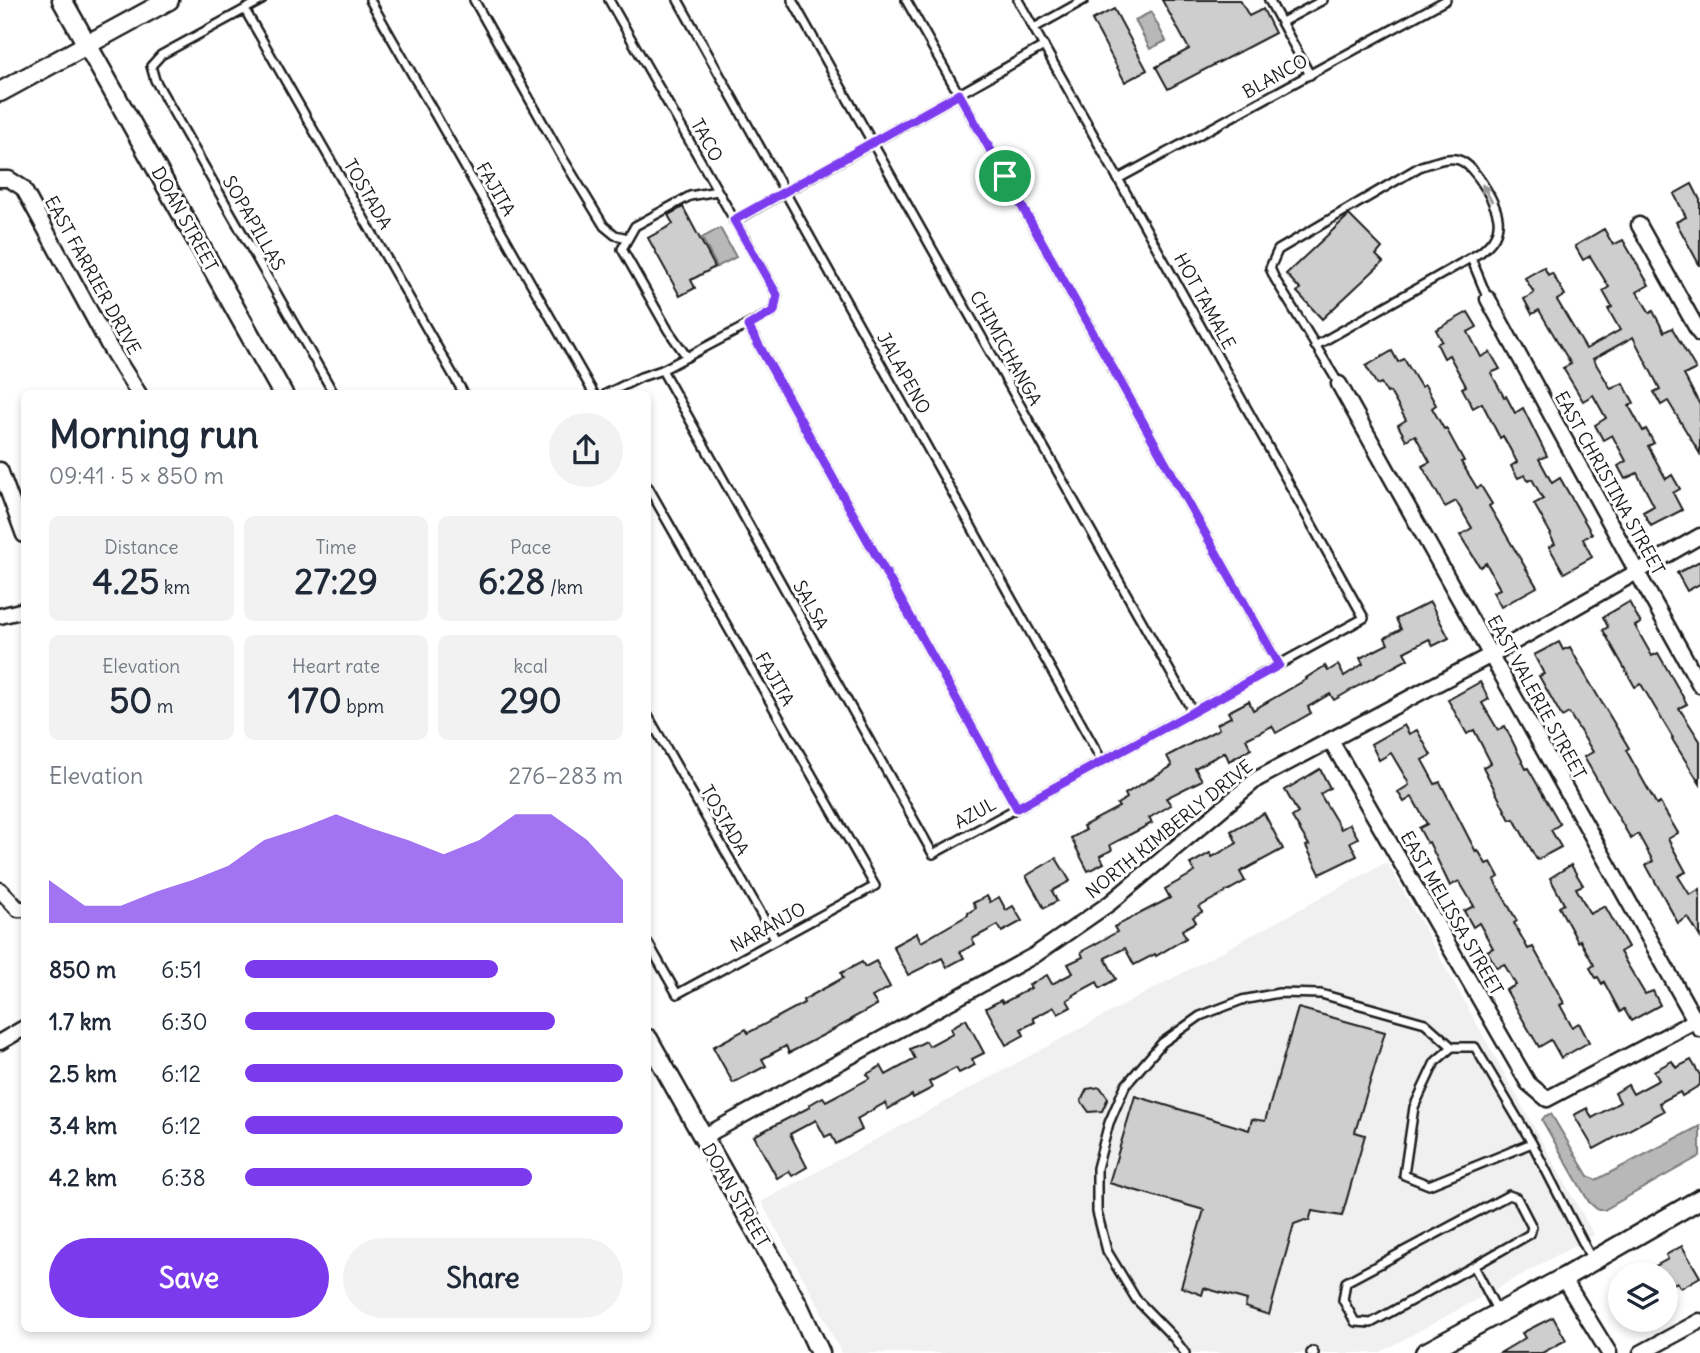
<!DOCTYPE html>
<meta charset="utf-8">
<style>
body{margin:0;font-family:Delius,sans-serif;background:#f2f2f3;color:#1f2937;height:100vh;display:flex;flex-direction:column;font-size:26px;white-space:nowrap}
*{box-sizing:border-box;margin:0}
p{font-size:23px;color:#747a83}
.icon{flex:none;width:38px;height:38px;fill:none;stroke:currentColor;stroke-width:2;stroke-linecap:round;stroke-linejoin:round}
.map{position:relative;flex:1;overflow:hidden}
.panel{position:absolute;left:21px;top:390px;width:630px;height:942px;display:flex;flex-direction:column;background:#fff;border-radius:10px;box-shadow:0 4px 10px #0003}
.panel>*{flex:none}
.tools{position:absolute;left:1608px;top:1262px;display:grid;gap:14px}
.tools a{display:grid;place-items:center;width:70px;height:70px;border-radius:50%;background:#fff;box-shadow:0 4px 10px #0003;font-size:35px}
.pin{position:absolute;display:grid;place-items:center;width:60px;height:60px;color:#fff;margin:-30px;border:4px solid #fff;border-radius:50%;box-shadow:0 2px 7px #0007}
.round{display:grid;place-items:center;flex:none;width:74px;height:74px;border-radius:37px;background:#f2f2f3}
.head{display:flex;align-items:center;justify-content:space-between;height:119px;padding:0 28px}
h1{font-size:38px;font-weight:700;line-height:52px}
.figures{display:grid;grid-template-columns:repeat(3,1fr);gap:10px;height:119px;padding:7px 28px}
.figures div{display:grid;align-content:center;border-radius:10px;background:#f2f2f3;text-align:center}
.figures b{font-size:35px;font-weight:700}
.figures small{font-size:19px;font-weight:400}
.figures p{font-size:19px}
.chart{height:196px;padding:14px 28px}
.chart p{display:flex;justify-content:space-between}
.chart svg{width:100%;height:126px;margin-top:7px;fill:#7c3aed;opacity:.7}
.action{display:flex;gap:14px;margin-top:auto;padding:14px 28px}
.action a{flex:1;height:80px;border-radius:42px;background:#7c3aed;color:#fff;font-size:28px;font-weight:700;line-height:80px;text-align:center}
.action a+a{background:#f2f2f3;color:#1f2937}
ul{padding:0 28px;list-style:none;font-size:23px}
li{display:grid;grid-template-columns:112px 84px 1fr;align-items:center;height:52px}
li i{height:18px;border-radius:9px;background:#7c3aed}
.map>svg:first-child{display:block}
.built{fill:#f0f0f0}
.water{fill:#b8b8b8;stroke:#7a7a7a;stroke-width:2}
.building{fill:#cecece;stroke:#1c1c1c;stroke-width:2}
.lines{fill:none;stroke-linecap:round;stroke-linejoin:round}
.service-casing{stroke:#1c1c1c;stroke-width:12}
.minor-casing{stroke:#1c1c1c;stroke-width:19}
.tertiary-casing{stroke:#1c1c1c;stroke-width:23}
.service{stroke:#fff;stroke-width:7}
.minor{stroke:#fff;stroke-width:14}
.tertiary{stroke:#fff;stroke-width:18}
.oneway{fill:#999}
.route-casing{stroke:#fff;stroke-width:14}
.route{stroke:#7c3aed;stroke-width:9}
.labels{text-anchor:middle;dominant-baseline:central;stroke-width:6;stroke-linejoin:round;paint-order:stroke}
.street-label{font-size:18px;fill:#1c1c1c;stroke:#fff}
</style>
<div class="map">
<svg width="1700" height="1353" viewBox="0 0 1700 1353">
<rect width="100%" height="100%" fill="#fff"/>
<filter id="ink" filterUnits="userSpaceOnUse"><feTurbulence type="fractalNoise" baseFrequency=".0143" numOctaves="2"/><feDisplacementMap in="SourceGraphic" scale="14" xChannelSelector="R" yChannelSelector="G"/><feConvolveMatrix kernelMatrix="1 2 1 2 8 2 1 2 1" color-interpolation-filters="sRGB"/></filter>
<g filter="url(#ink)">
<path class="built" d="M1387 862 1594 1235 1379 1353H841L816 1301 761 1202Z"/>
<g class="water">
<path d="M1151 12 1166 41 1150 49 1135 20Z"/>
<path d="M720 228 736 257 717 267 702 238Z"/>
<path d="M1551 1114 1588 1176 1596 1180 1700 1126V1156L1604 1210H1598L1589 1202 1542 1120 1545 1116Z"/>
</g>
<g class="building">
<path d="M1162 0H1240L1249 16 1263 9 1275 33 1168 89 1156 67 1189 49Z"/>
<path d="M1114 9 1147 70 1125 82 1092 20Z"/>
<path d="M1692 184 1700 200V266L1676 222 1686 217 1674 194Z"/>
<path d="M683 207 715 267 691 280 695 288 680 296 648 238 673 224 668 215Z"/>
<path d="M1349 215 1382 248 1376 255 1383 262 1322 319 1297 292 1300 289 1286 274Z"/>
<path d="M1604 229 1613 245 1623 240 1649 285 1637 292 1650 313 1653 311 1664 332 1672 328 1696 369 1684 375 1700 405V454L1668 401 1661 405 1654 392 1660 389 1633 337 1593 359 1611 389 1623 383 1634 403 1629 406 1643 431 1646 429 1654 443 1648 446 1666 479 1672 475 1680 489 1673 493 1682 510 1651 526 1643 512 1654 506 1637 473 1625 479 1618 466 1626 461 1612 435 1603 440 1595 425 1606 418 1593 395 1583 401 1563 368 1571 364 1539 310 1532 314 1524 299 1534 293 1525 278 1544 267 1548 275 1552 273 1565 295 1557 300 1586 349 1620 330 1608 309 1612 307 1603 291 1609 287 1590 256 1583 260 1575 246Z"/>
<path d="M1468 312 1477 327 1468 332 1481 357 1490 352 1500 369 1491 373 1504 397 1506 396 1515 413 1523 408 1547 456 1539 459 1552 483 1560 478 1592 534 1583 539 1592 557 1564 573 1549 547 1555 544 1550 535 1551 534 1534 504 1543 499 1532 479 1528 481 1525 475 1518 478 1511 466 1517 462 1503 436 1500 438 1482 403 1473 408 1462 388 1466 386 1449 355 1444 358 1437 344 1442 341 1436 330Z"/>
<path d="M1392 351 1398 362 1404 359 1421 387 1425 385 1436 405 1432 408 1444 429 1446 428 1464 461 1461 462 1477 488 1481 486 1492 504 1489 506 1537 587 1501 607 1493 592 1500 589 1486 563 1480 567 1460 535 1472 528 1456 501 1445 507 1422 466 1430 462 1415 435 1406 440 1398 425 1406 420 1390 392 1387 393 1381 383 1377 385 1366 366Z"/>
<path d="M1700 561V584L1687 591 1677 573Z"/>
<path d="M1430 602 1449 638 1433 646 1429 639 1404 652 1408 659 1358 686 1334 700 1330 694 1308 707 1311 713 1276 733 1272 726 1246 739 1251 749 1229 761 1225 752 1195 768 1202 780 1166 798 1171 805 1149 818 1152 823 1110 845 1112 850 1100 856 1104 863 1088 871 1071 838 1086 830 1083 826 1119 807 1117 804 1127 798 1125 794 1172 766 1167 756 1219 729 1217 724 1231 717 1228 712 1249 701 1253 710 1307 679 1306 678 1325 666 1328 671 1338 665 1344 676 1363 664 1360 658 1388 644 1385 638 1401 629 1396 619Z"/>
<path d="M1629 602 1641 623 1635 626 1652 656 1658 653 1687 704 1679 708 1700 741V784L1672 739 1673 738 1641 684 1635 687 1603 630 1608 627 1603 617Z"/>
<path d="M1559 642 1563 650 1570 647 1587 678 1629 748 1626 750 1657 805 1660 803 1678 833 1668 839 1686 872 1678 876 1690 895 1700 889V937L1688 917 1678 923 1646 865 1653 861 1638 834 1631 839 1584 757 1593 752 1569 713 1562 717 1539 676 1544 674 1534 655Z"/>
<path d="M1480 682 1489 699 1482 703 1498 730 1505 726 1526 769 1528 768 1560 824 1551 830 1561 847 1537 860 1514 819 1510 820 1483 767 1491 763 1474 730 1467 734 1448 700Z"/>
<path d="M1404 725 1409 734 1417 730 1431 755 1422 760 1435 784 1440 782 1476 852 1478 850 1486 864 1491 862 1499 877 1494 880 1517 921 1514 923 1528 949 1533 947 1564 1003 1560 1005 1572 1027 1579 1023 1589 1042 1561 1058 1551 1040 1539 1047 1526 1025 1506 990 1516 985 1504 964 1497 968 1487 951 1493 948 1479 923 1473 927 1464 911 1474 906 1459 881 1450 886 1429 842 1427 843 1419 828 1427 824 1412 797 1404 802 1398 792 1409 785 1407 780 1391 753 1379 760 1371 744Z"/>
<path d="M1320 769 1330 788 1320 794 1341 829 1350 824 1358 838 1350 842 1357 856 1320 874 1306 846 1309 845 1292 817 1298 813 1285 790Z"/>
<path d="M1264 813 1283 849 1240 872 1245 881 1199 907 1202 912 1193 917 1196 922 1182 930 1186 938 1156 956 1155 954 1134 965 1125 948 1105 958 1116 979 1100 988 1097 982 1073 995 1074 996 1067 1000 1071 1007 1058 1014 1054 1007 1033 1018 1035 1022 1021 1029 1024 1035 1006 1045 986 1008 1001 1000 1003 1003 1031 988 1029 985 1047 975 1052 984 1073 973 1068 964 1083 957 1081 952 1117 932 1114 927 1170 898 1165 889 1195 872 1190 864 1210 853 1212 857 1237 843 1231 831Z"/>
<path d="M1056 858 1070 881 1052 891 1057 901 1044 908 1026 876Z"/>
<path d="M1571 865 1583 885 1576 888 1590 914 1605 906 1628 947 1620 952 1645 994 1653 991 1660 1005 1631 1021 1624 1009 1620 1012 1604 982 1602 984 1598 977 1596 978 1590 968 1594 965 1580 940 1578 942 1559 907 1564 904 1550 878Z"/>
<path d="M987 896 990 902 999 897 1006 910 1013 906 1022 921 1002 932 998 925 972 939 975 944 960 952 964 958 947 967 942 958 908 975 893 946 917 933 921 942 968 915V913L976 908 973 903Z"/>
<path d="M876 961 890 987 872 997 877 1005 851 1019 852 1020 789 1053 786 1046 762 1059 766 1066 733 1083 713 1047 746 1029 748 1033 804 1003 803 1000 843 978 841 973 862 962 865 967Z"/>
<path d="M1298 1008 1385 1032 1355 1132 1365 1135 1342 1216 1312 1211 1309 1221 1305 1220 1294 1224 1269 1315 1245 1307 1247 1300 1204 1288 1202 1295 1181 1287 1204 1210 1109 1183 1135 1096 1249 1130 1252 1119 1265 1121Z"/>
<path d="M966 1019 984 1053 972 1059 975 1065 959 1073 956 1068 929 1082 932 1088 913 1098 912 1095 888 1109 885 1103 857 1119 862 1130 836 1144 831 1134 825 1137 816 1120 790 1134 807 1167 792 1176 789 1171 777 1178 754 1136 810 1107 809 1105 823 1097 826 1101 843 1092V1093L870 1078 867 1074 881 1066 886 1075 915 1059 910 1049 926 1041 929 1046 953 1033 951 1028Z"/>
<path d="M1691 1060 1700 1075V1085L1682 1096 1680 1092 1659 1103 1664 1111 1594 1149 1574 1115 1587 1108 1592 1118 1620 1102 1615 1093 1628 1085 1633 1094 1659 1080 1654 1071 1672 1061 1676 1068Z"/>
<path d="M1100 1087 1108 1098 1102 1111 1089 1112 1081 1101 1087 1089Z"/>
<path d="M1682 1246 1700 1277 1681 1288 1677 1282 1666 1288V1274H1641L1668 1259 1666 1255Z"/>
<path d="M1553 1317 1566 1340 1542 1353H1500L1525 1338 1522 1333Z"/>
</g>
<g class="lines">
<defs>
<g id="service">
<path d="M262 0 161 55 151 66 155 80 334 394"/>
<path d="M370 0 594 394"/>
<path d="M474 0 562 157 604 226 615 235 628 238"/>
<path d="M678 0 1102 761"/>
<path d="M792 0 1193 712"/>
<path d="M906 0 1279 665"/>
<path d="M1269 0 1310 75"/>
<path d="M245 10 464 394"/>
<path d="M1282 22 1323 0"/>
<path d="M1034 28 1084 0"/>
<path d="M1118 179 1446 0"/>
<path d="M734 221 1044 46"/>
<path d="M1471 258 1488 299"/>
<path d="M748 326 1017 808"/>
<path d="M1315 346 1481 252C1490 244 1497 237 1498 225 1501 209 1475 165 1459 160 1447 156 1433 163 1421 166L1278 250 1270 268 1275 279 1339 384"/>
<path d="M687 357 668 330 622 249 635 226 690 196 717 191"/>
<path d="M662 370 933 854 1364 618 1018 0"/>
<path d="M606 394 641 377 662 370 774 311 777 295 609 0"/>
<path d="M648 487 875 886 677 994 648 943"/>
<path d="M648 716 776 940"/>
<path d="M1532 1143 1429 1185 1404 1175 1414 1107 1435 1062 1452 1047H1475L1532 1143 1592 1260"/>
<path d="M1474 1266 1371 1323 1355 1322 1343 1300 1346 1282 1509 1195 1517 1198 1532 1227 1530 1234 1474 1266 1498 1312"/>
<path d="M1185 1353 1173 1337 1136 1299 1107 1251 1097 1212V1168L1109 1123 1125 1086 1162 1043 1200 1016 1242 1000 1279 993 1321 994 1425 1023 1452 1047"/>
<path d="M1311 1353 1313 1351 1314 1353"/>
</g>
<g id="minor">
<path d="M0 179H9L23 188 110 348 139 394"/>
<path d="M1639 225 1700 334"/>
<path d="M1488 299 1637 572 1700 685"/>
<path d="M1339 384 1700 1029"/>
<path d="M0 470 24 535"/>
<path d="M0 616 24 610"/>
<path d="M1331 741 1528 1083 1547 1099 1700 1018"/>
<path d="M0 890 18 909H24"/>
<path d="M0 1042 24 1028"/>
<path d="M703 1137 1035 955 1110 903 1257 779 1491 655 1700 536"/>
<path d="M1563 1278 1609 1353"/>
<path d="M1641 1353 1700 1321"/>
</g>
<g id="tertiary">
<path d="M62 0 283 394"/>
<path d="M0 92 169 0"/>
<path d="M648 1039 798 1305 820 1353"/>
<path d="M1425 1353 1563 1278 1700 1199"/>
</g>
</defs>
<use href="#service" class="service-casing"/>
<use href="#minor" class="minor-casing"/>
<use href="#tertiary" class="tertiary-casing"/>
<use href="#service" class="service"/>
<use href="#minor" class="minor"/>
<use href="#tertiary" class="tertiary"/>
</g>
<defs><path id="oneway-solid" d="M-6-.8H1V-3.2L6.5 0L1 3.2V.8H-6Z" transform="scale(1.75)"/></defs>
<use class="oneway" href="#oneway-solid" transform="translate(1487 193) rotate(-119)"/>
</g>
<g class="lines" filter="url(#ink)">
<defs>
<path id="route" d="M959 94 1279 665 1017 808 748 326 774 311 777 295 734 220Z"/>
</defs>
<use href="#route" class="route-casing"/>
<use href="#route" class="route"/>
</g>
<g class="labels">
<g class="street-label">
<text transform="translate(1275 76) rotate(-29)">BLANCO</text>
<text transform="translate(707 140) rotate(61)">TACO</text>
<text transform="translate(496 189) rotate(60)">FAJITA</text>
<text transform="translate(368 194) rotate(60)">TOSTADA</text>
<text transform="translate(185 219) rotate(61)">DOAN STREET</text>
<text transform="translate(254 223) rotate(60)">SOPAPILLAS</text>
<text transform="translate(93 275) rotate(61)">EAST FARRIER DRIVE</text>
<text transform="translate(1205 301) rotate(61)">HOT TAMALE</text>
<text transform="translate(1006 348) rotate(61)">CHIMICHANGA</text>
<text transform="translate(904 373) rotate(61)">JALAPENO</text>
<text transform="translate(1610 483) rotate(61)">EAST CHRISTINA STREET</text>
<text transform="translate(811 605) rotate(61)">SALSA</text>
<text transform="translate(775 679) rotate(60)">FAJITA</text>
<text transform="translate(1537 697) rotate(61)">EAST VALERIE STREET</text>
<text transform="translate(975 813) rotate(-29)">AZUL</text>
<text transform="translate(725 820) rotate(60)">TOSTADA</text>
<text transform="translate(1169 829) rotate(-39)">NORTH KIMBERLY DRIVE</text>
<text transform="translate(1452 913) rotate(60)">EAST MELISSA STREET</text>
<text transform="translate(768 927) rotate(-29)">NARANJO</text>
<text transform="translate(736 1195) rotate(60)">DOAN STREET</text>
</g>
</g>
</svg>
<div class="tools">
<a><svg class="icon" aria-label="layers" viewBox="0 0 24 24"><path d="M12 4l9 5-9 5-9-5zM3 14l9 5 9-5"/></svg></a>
</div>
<div class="pin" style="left:1005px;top:176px;background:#1e9e55"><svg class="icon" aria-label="arrive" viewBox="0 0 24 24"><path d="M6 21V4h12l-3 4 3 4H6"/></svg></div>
<section class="panel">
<div class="head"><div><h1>Morning run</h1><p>09:41 · 5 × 850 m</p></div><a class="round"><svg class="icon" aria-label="share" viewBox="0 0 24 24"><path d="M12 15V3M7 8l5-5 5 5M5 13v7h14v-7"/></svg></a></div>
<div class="figures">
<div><p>Distance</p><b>4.25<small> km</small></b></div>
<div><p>Time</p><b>27:29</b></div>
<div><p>Pace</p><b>6:28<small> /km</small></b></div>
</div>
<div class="figures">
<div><p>Elevation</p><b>50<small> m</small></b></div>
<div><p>Heart rate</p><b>170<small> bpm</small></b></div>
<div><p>kcal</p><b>290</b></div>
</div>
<div class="chart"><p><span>Elevation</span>276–283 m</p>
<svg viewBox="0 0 160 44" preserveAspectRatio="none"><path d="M0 44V29L10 38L20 38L30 33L40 29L50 24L60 15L70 11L80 6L90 11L100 15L110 20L120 15L130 6L140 6L150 15L160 29V44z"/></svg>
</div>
<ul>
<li><b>850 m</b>6:51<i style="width:67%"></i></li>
<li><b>1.7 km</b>6:30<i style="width:82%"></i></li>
<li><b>2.5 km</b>6:12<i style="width:100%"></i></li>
<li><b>3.4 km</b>6:12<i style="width:100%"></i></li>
<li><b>4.2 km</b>6:38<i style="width:76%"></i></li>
</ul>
<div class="action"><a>Save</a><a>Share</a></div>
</section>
</div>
